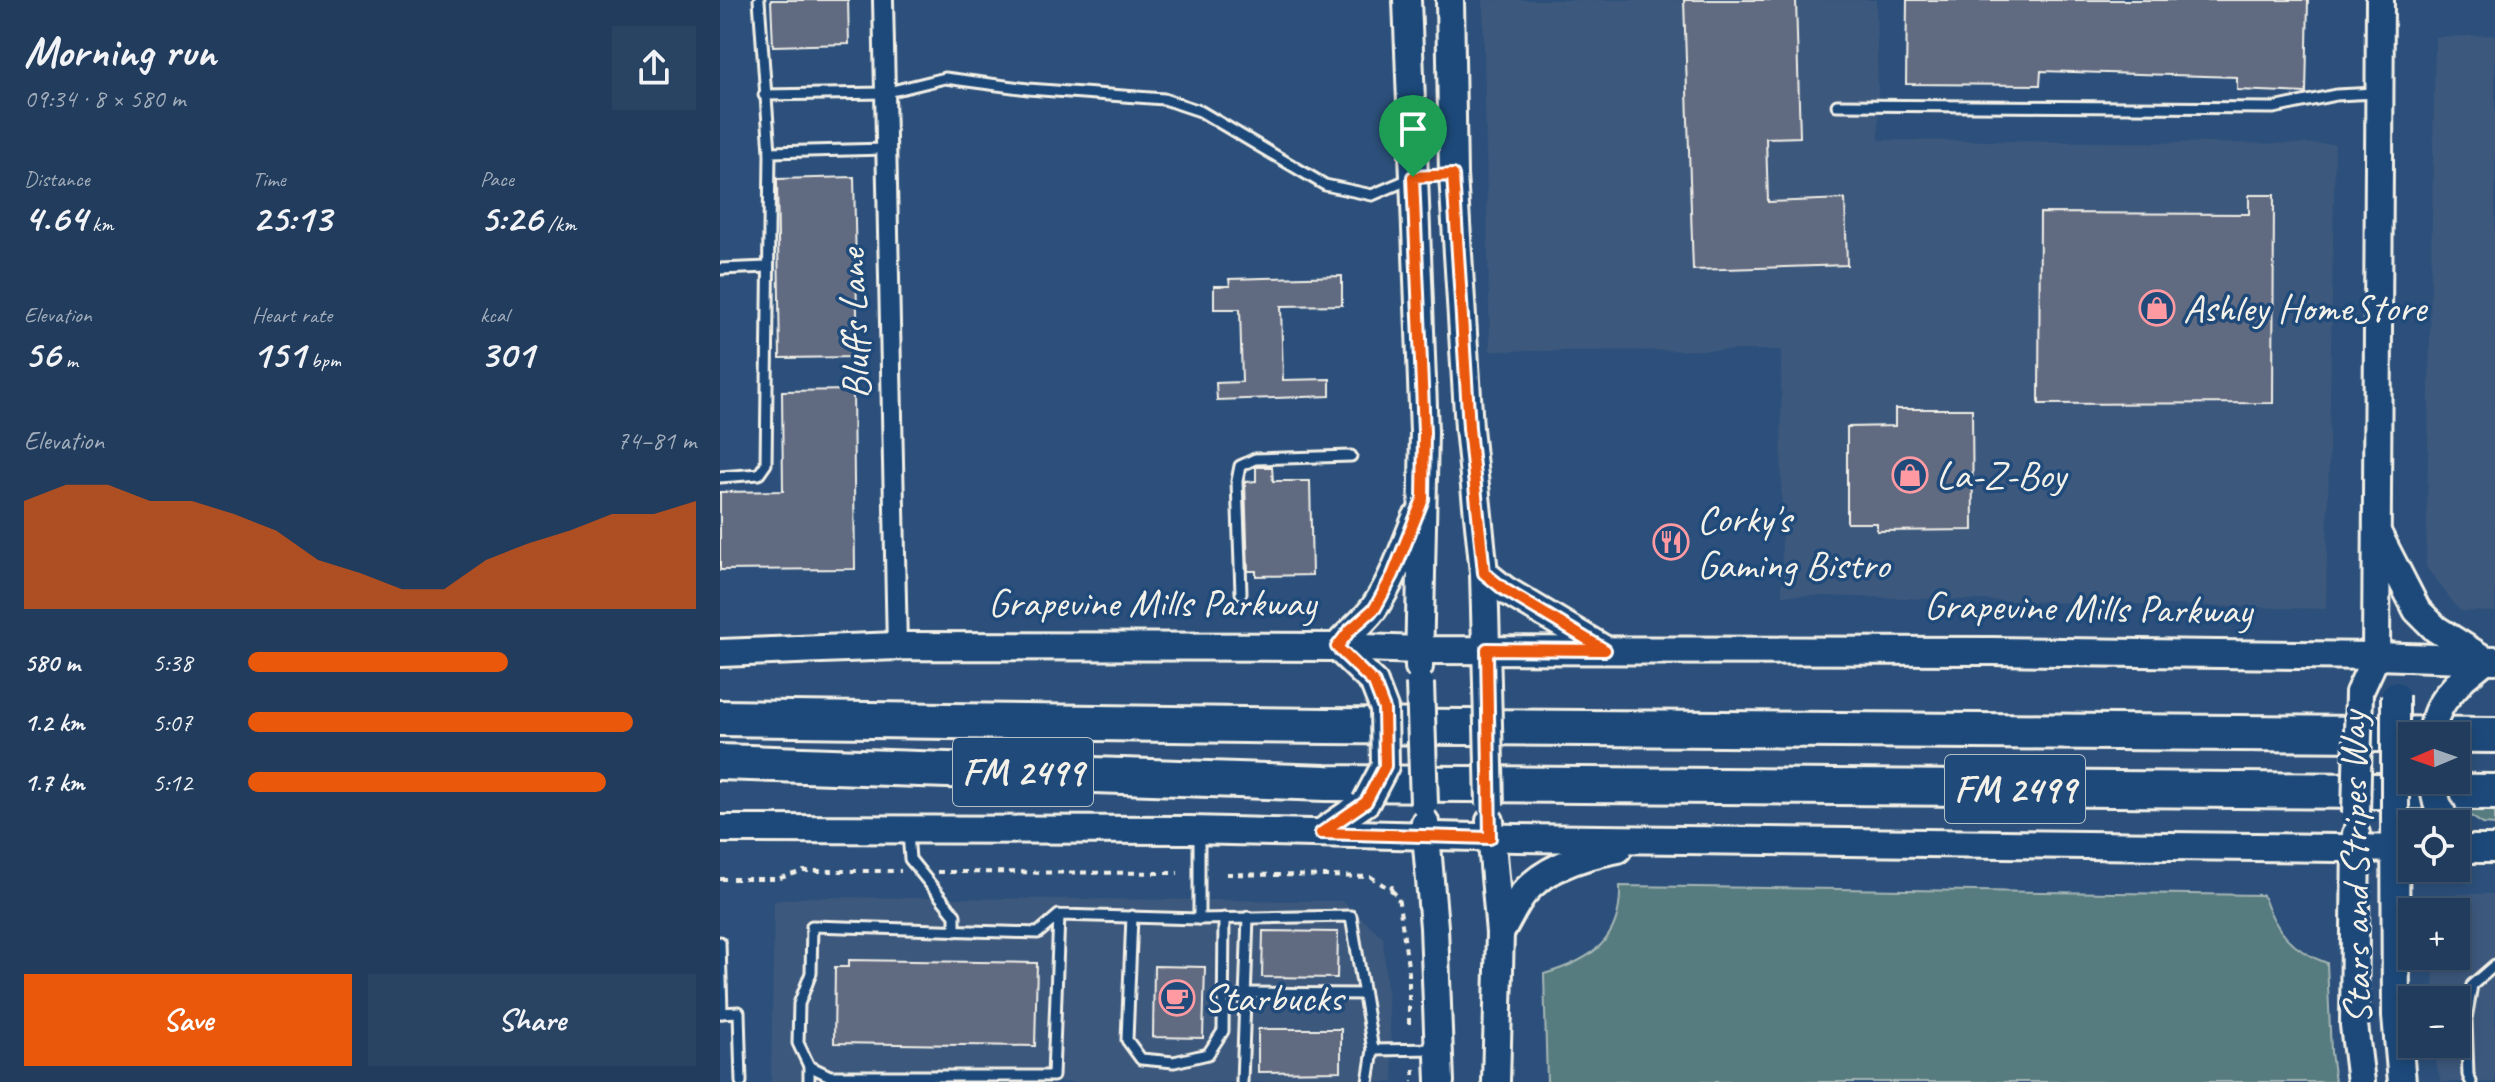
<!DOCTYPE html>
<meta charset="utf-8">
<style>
body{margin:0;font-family:Caveat,sans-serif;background:#294362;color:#f1f3f6;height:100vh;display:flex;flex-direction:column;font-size:30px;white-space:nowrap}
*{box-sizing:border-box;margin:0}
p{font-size:26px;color:#a2adbb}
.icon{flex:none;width:44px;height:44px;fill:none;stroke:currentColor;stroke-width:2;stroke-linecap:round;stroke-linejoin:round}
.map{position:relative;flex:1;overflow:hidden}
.side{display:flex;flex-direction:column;background:#213c5c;width:720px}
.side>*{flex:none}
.needle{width:52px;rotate:268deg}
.controls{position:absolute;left:1678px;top:722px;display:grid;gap:16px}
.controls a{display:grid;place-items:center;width:72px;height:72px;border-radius:0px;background:#213c5c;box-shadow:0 4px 12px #0003,0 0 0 2px #3e5672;font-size:40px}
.pin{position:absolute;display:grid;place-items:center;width:68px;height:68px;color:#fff;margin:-82px -34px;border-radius:50% 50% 50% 0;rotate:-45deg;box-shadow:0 0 8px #0007}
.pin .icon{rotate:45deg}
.round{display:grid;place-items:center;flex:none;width:84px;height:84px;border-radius:0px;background:#294362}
.summary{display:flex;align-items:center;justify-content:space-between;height:136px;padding:0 24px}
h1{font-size:44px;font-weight:800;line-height:60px}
.stats{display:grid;grid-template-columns:repeat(3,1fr);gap:12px;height:136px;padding:8px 24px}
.stats div{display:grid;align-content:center}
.stats b{font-size:40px;font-weight:800}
.stats small{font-size:22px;font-weight:400}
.stats p{font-size:22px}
.chart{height:224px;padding:16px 24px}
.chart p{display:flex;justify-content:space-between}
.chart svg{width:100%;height:144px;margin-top:8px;fill:#ea580c;opacity:.7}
.cta{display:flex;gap:16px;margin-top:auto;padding:16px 24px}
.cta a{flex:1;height:92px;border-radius:0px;background:#ea580c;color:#fff;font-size:32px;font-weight:800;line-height:92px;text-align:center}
.cta a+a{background:#294362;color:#f1f3f6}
ul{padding:0 24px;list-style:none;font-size:26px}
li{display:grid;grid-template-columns:128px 96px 1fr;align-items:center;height:60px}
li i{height:20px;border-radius:10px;background:#ea580c}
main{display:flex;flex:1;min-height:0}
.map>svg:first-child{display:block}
.built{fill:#3c587d}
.green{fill:#577b80;stroke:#a6b6b4;stroke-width:2}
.building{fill:#606a81;stroke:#f4f1e8;stroke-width:2}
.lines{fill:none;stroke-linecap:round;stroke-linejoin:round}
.lane-casing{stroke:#f4f1e8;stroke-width:15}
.street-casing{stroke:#f4f1e8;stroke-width:24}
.secondary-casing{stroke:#f4f1e8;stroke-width:32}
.highway-casing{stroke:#f4f1e8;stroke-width:40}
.path{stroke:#f4f1e8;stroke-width:4;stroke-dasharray:6 6;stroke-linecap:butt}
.lane{stroke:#1f4a7a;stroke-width:9}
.street{stroke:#1f4a7a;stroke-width:18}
.secondary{stroke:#1f4a7a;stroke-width:26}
.highway{stroke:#1f4a7a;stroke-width:34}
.secondary-bridge-casing{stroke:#f4f1e8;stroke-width:32;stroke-linecap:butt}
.secondary-bridge{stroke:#1f4a7a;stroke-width:26}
.route-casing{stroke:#fff;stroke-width:16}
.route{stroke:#ea580c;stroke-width:10}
.labels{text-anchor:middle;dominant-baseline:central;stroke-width:7;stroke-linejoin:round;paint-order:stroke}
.shield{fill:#1f4a7a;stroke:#b4bfc7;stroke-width:2}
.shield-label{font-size:38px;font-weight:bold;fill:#f4f1e8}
.poi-label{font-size:40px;fill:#f4f1e8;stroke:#1f4a7a;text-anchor:start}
.street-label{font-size:40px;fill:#f4f1e8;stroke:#1f4a7a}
</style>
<main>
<section class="side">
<div class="summary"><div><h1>Morning run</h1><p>09:34 · 8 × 580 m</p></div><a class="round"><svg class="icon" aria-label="share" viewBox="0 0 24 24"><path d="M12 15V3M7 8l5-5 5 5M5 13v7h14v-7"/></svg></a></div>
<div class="stats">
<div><p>Distance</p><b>4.64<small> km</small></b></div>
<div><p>Time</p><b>25:13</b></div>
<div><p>Pace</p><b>5:26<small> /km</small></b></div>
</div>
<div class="stats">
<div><p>Elevation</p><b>56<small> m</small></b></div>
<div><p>Heart rate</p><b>151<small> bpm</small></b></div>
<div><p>kcal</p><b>301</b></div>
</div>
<div class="chart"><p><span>Elevation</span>74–81 m</p>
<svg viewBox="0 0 160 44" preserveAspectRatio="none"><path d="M0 44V11L10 6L20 6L30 11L40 11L50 15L60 20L70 29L80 33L90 38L100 38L110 29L120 24L130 20L140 15L150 15L160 11V44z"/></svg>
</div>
<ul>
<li><b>580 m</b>5:38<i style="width:58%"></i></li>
<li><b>1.2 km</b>5:07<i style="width:86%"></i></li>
<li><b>1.7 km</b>5:12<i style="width:80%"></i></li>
</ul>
<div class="cta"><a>Save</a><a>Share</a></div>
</section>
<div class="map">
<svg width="1775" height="1082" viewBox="0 0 1775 1082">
<rect width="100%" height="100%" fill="#2c507b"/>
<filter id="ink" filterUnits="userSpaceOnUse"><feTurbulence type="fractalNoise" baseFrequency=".0125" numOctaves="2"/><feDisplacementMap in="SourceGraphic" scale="16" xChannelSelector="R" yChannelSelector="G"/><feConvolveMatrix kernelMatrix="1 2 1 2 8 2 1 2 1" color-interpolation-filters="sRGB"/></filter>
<g filter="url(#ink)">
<g class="built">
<path d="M763 0H1156L1159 140 1615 144 1606 609 1062 595 1061 350 770 351Z"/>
<path d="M1775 35V612L1740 611 1706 567 1715 37Z"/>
<path d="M1738 894H1775V1082H1721L1716 1064 1715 1044H1736V1000H1712L1715 956H1736V912L1718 911Z"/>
<path d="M89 897 622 901 663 937 674 1082H51L54 901Z"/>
</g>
<g class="green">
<path d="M1743 811H1775V825L1763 824Z"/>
<path d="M900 886 1543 895C1555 930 1572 951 1607 963L1611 1052 1615 1082H827L824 974C872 960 902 940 900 886Z"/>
</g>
<g class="building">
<path d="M51 0H128L129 44 53 46Z"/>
<path d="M964 0H1076L1080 137 1046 138 1048 202 1125 199 1127 265 973 270Z"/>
<path d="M1187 0H1588L1586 93 1517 90V77L1321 71 1320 85 1186 84Z"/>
<path d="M134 177 138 357 60 358 57 179Z"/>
<path d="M1529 195H1554L1553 403 1319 404 1320 213 1529 214Z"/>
<path d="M622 276V305L561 306 563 380 610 379V396L497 400 496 383 522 382 520 309H494V286H510L509 279Z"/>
<path d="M133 390 135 569 0 570V492L63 491 62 391Z"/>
<path d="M1175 409H1252L1253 530 1157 531V523H1127V427L1175 426Z"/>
<path d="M536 467H552L553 481H590L592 575 536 576V571H528L525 482 536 481Z"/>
<path d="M543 931 618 932 617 978 542 977Z"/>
<path d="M129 960 317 963 315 1046 114 1043 115 967H129Z"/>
<path d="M434 966 485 967 483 1038 433 1037Z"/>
<path d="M538 1029H621V1071L538 1072Z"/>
</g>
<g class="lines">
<defs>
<g id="lane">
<path d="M44 95 164 93 225 78 308 89 444 99 480 111 605 185 652 195 692 178"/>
<path d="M1117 105 1554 108 1616 95 1656 93"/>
<path d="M50 152 166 149"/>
<path d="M0 269 48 267"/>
<path d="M0 477 39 474 46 464 50 152 39 0"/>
<path d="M521 593 517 481 520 466 535 459 631 456"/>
<path d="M188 833 190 859 235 915V931"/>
<path d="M479 834V919"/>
<path d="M339 915 333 1076H110L89 1066 78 1043 79 1004 91 973 92 926 318 933 339 915 479 919 631 916 653 1050 715 1049"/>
<path d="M412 916 407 1040 421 1059 454 1062 488 1054 503 1031 504 918"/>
<path d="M0 942 2 1013"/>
<path d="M525 993 643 994"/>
<path d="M0 1013 19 1012 21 1082"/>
<path d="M89 1066V1082"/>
<path d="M522 1082 528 917"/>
<path d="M648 1082 653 1050"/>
<path d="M1751 1082 1748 1075 1746 1019 1752 985 1775 965"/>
</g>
<path id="street" d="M163 0 177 646"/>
<g id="secondary">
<path d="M687 0 704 432 699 667"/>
<path d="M730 0 733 175 749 428 764 573 767 684"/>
<path d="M1659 536 1697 610 1716 629 1762 658"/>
<path d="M764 573 785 590 882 648"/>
<path d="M0 653 177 646 617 647 699 650 1272 651 1656 656 1775 660"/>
<path d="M654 683 617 647C628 633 646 621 656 605 674 578 684 547 696 518"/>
<path d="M1639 693 1656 656 1660 0"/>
<path d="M1727 696 1743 678 1765 660"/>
<path d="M1675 815 1676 1016 1682 1082"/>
<path d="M770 821 780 933 776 1082"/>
<path d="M705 822 714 927 720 1082"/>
<path d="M0 829 469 830 797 838 1692 849"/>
<path d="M601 833 646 802"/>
<path d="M1636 834 1634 1025 1641 1082"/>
<path d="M1736 849H1775"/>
<path d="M780 933C788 920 794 906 803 894 825 867 865 855 898 849"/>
</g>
<g id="highway">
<path d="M0 718 606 726 1775 735"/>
<path d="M0 762 606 783 1775 792"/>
</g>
</defs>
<use href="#lane" class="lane-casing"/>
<use href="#street" class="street-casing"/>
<use href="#secondary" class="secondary-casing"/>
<use href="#highway" class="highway-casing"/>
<g class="path">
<path d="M217 872 458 873"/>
<path d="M506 874 651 877 671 890 672 884"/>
<path d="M0 879H57L83 871H181"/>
<path d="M671 890 678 896 689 973V1024"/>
<path d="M694 1069V1082"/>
</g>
<use href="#lane" class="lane"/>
<use href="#street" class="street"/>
<use href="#secondary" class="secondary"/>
<use href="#highway" class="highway"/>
<defs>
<g id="secondary-bridge">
<path d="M700 683 704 803"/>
<path d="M767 684 770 805"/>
<path d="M1675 695V815"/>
<path d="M1713 736C1713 720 1717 709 1727 696"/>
<path d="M1712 780 1717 803 1723 815"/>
<path d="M646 802 665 766 664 709 654 683"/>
<path d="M1636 814 1639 693"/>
</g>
</defs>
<use href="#secondary-bridge" class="secondary-bridge-casing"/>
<use href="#secondary-bridge" class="secondary-bridge"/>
</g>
</g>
<g class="lines" filter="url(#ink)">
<defs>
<path id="route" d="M733 175 749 428 764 573 785 590 885 650 767 649 770 838 601 833 646 802 665 766 664 709 654 683 617 647 630 630 655 608 673 575 703 499 704 432 693 177Z"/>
</defs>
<use href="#route" class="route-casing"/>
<use href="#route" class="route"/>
</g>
<defs>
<symbol id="shop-ring" viewBox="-11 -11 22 22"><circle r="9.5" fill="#1f4a7a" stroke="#ff9aa2" stroke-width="1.5"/><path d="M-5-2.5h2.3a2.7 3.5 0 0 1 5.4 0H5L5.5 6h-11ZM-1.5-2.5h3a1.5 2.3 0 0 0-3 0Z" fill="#ff9aa2"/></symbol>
<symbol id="restaurant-ring" viewBox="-11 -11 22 22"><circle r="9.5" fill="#1f4a7a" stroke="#ff9aa2" stroke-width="1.5"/><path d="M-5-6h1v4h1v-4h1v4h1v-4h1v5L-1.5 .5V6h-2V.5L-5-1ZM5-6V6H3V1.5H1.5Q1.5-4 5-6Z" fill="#ff9aa2"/></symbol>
<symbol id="cafe-ring" viewBox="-11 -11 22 22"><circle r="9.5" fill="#1f4a7a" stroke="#ff9aa2" stroke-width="1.5"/><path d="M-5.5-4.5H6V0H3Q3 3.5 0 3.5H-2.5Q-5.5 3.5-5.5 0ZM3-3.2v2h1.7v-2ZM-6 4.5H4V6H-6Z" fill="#ff9aa2"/></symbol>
</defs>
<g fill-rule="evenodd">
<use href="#shop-ring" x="1417" y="288" width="40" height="40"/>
<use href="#shop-ring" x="1170" y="455" width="40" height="40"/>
<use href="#restaurant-ring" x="931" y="522" width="40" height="40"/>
<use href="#cafe-ring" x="437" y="978" width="40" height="40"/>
</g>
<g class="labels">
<g class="shield">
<rect x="233" y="738" width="140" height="68" rx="6"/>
<rect x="1225" y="755" width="140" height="68" rx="6"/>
</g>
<g class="shield-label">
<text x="303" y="772">FM 2499</text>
<text x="1295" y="789">FM 2499</text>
</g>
<g class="poi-label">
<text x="1463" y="308">Ashley HomeStore</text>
<text x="1216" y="475">La-Z-Boy</text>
<text x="977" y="519">Corky's<tspan x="977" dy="46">Gaming Bistro</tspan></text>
<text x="483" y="998">Starbucks</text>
</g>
<g class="street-label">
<text transform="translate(134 324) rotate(-92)">Bluffs Lane</text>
<text x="432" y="603">Grapevine Mills Parkway</text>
<text transform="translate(1368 608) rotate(1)">Grapevine Mills Parkway</text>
<text transform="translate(1635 868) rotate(-91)">Stars and Stripes Way</text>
</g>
</g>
</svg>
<div class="controls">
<a><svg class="needle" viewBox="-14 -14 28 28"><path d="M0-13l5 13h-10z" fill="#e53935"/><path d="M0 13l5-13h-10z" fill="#a2adbb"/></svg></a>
<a><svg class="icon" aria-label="locate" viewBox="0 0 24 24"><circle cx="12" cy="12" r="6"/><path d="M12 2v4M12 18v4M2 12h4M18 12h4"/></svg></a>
<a>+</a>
<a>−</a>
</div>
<div class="pin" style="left:693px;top:177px;background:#1e9e55"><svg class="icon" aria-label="arrive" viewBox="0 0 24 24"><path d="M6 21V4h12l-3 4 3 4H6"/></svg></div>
</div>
</main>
